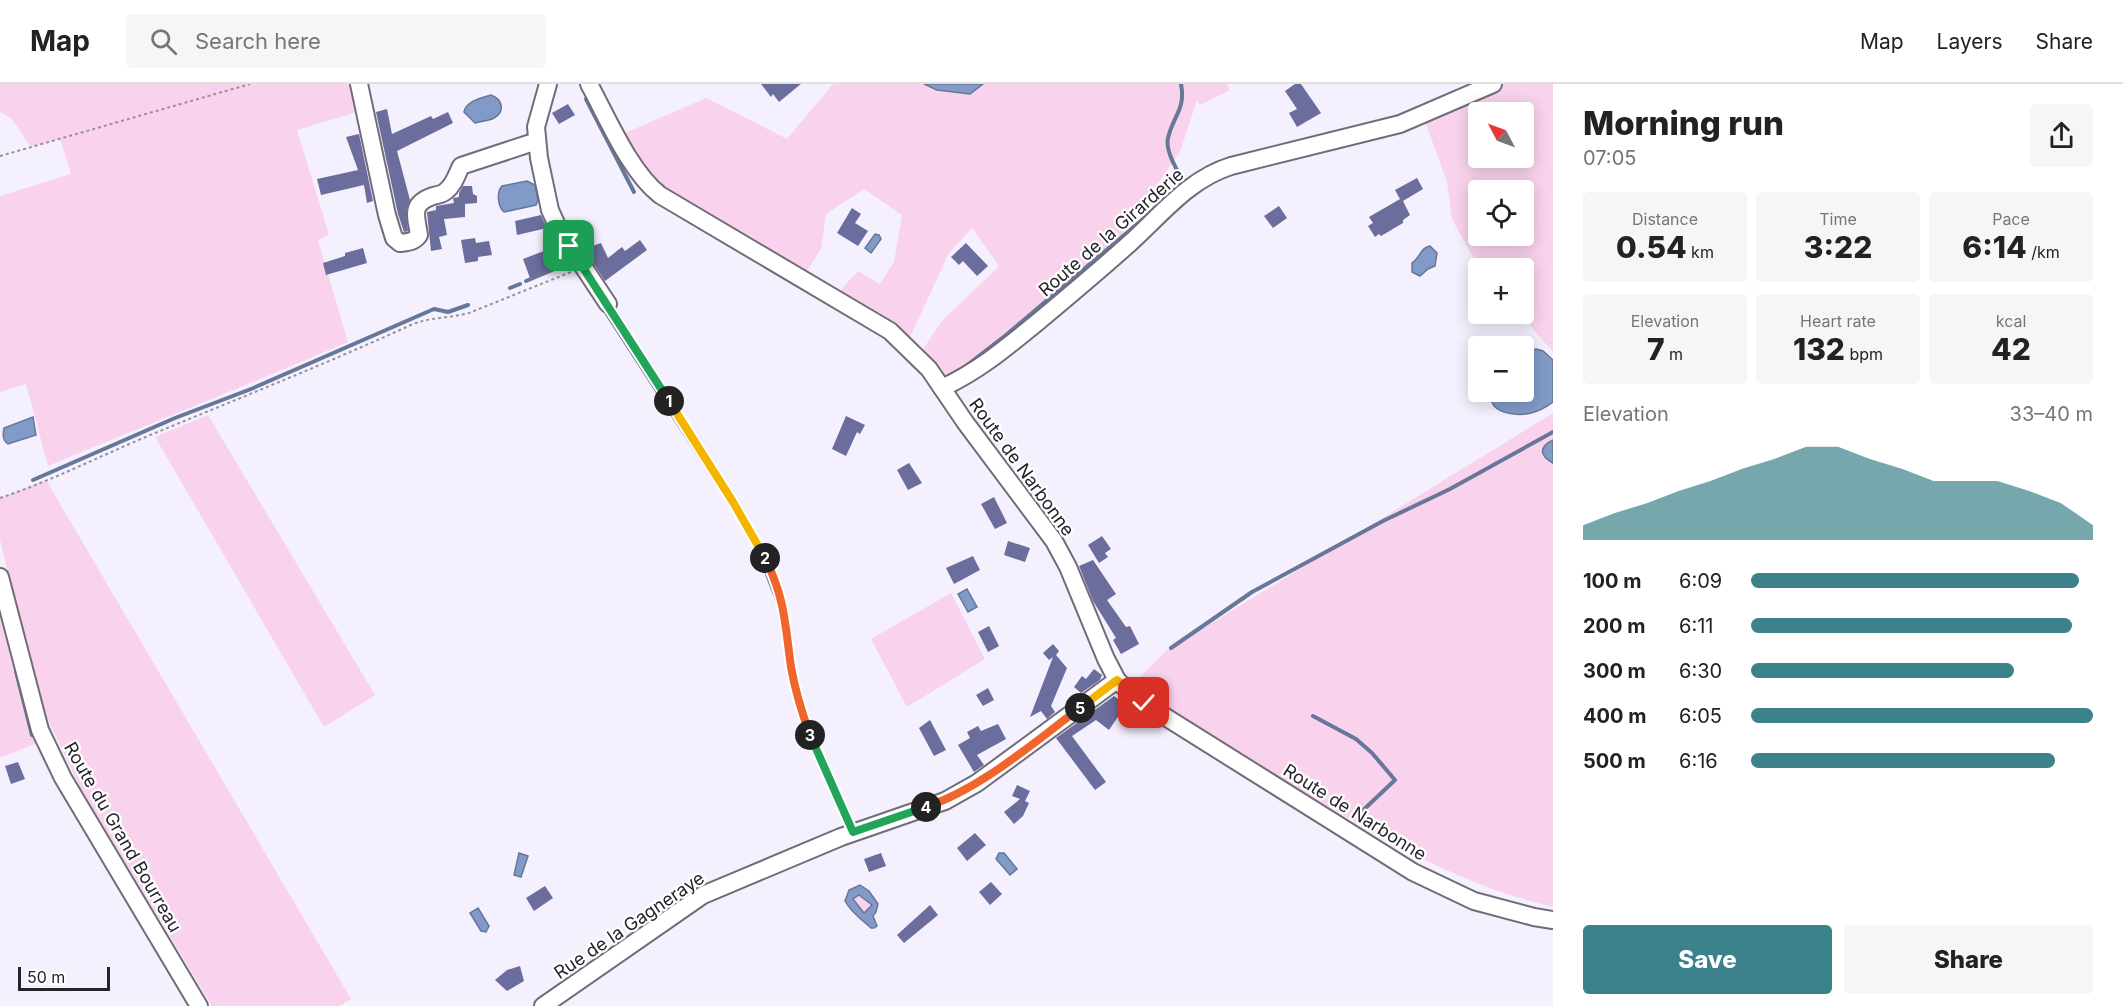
<!DOCTYPE html>
<meta charset="utf-8">
<style>
body{margin:0;font-family:Inter,sans-serif;background:#f6f6f6;color:#222;height:100vh;display:flex;flex-direction:column;font-size:22px;white-space:nowrap}
*{box-sizing:border-box;margin:0}
p{font-size:20px;color:#767676}
.icon{flex:none;width:33px;height:33px;fill:none;stroke:currentColor;stroke-width:2;stroke-linecap:round;stroke-linejoin:round}
.map{position:relative;flex:1;overflow:hidden}
.drawer{display:flex;flex-direction:column;background:#fff;width:570px}
.drawer>*{flex:none}
.needle{width:39px;rotate:311deg}
.buttons{position:absolute;left:1468px;top:18px;display:grid;gap:12px}
.buttons a{display:grid;place-items:center;width:66px;height:66px;border-radius:6px;background:#fff;box-shadow:0 3px 15px #0003;font-size:30px}
.scale{position:absolute;left:18px;bottom:15px;width:92px;box-sizing:border-box;padding-left:6px;border:3px solid #26242a;border-top:0;font-size:16px;line-height:21px;white-space:nowrap;color:#26242a;-webkit-text-stroke:4px #fff;paint-order:stroke}
.pin{position:absolute;display:grid;place-items:center;width:51px;height:51px;color:#fff;margin:-26px;border-radius:12px;box-shadow:0 3px 9px #0006}
.km{position:absolute;width:30px;height:30px;margin:-15px;border-radius:50%;background:#222;color:#fff;font-size:16px;line-height:30px;text-align:center}
.round{display:grid;place-items:center;flex:none;width:63px;height:63px;border-radius:6px;background:#f6f6f6}
.overview{display:flex;align-items:center;justify-content:space-between;height:102px;padding:0 30px}
h1{font-size:33px;font-weight:800;line-height:45px}
.figures{display:grid;grid-template-columns:repeat(3,1fr);gap:9px;height:102px;padding:6px 30px}
.figures div{display:grid;align-content:center;border-radius:6px;background:#f6f6f6;text-align:center}
.figures b{font-size:30px;font-weight:800}
.figures small{font-size:16px;font-weight:400}
.figures p{font-size:16px}
.chart{height:168px;padding:12px 30px}
.chart p{display:flex;justify-content:space-between}
.chart svg{width:100%;height:108px;margin-top:6px;fill:#3b828b;opacity:.7}
.action{display:flex;gap:12px;margin-top:auto;padding:12px 30px}
.action a{flex:1;height:69px;border-radius:6px;background:#3b828b;color:#fff;font-size:24px;font-weight:800;line-height:69px;text-align:center}
.action a+a{background:#f6f6f6;color:#222}
ul{padding:0 30px;list-style:none;font-size:20px}
li{display:grid;grid-template-columns:96px 72px 1fr;align-items:center;height:45px}
li i{height:15px;border-radius:8px;background:#3b828b}
header{display:flex;align-items:center;gap:36px;box-sizing:border-box;height:84px;padding:0 30px;background:#fff;border-bottom:2px solid #e0e0e0}
header strong{font-size:28px}
nav{display:flex;gap:33px;margin-inline-start:auto;font-size:21px}
.search{width:420px;height:54px;background:#f6f6f6;display:flex;align-items:center;gap:15px;box-sizing:border-box;padding:0 21px;border-radius:6px;color:#767676;font-size:22px}
main{display:flex;flex:1;min-height:0}
.map>svg:first-child{display:block}
.green{fill:#f9d3ed;fill-rule:evenodd}
.water{fill:#819ac7;stroke:#667798;stroke-width:1.5;fill-rule:evenodd}
.lines{fill:none;stroke-linecap:round;stroke-linejoin:round}
.stream{stroke:#667798;stroke-width:4}
.building{fill:#6b6d9c}
.minor-casing{stroke:#706c79;stroke-width:20}
.path{stroke:#95919b;stroke-width:2;stroke-dasharray:3 3;stroke-linecap:butt}
.minor{stroke:#fff;stroke-width:16}
.split-1-casing{stroke:#fff;stroke-width:12}
.split-2-casing{stroke:#fff;stroke-width:12}
.split-3-casing{stroke:#fff;stroke-width:12}
.split-4-casing{stroke:#fff;stroke-width:12}
.split-5-casing{stroke:#fff;stroke-width:12}
.split-6-casing{stroke:#fff;stroke-width:12}
.split-1{stroke:#22a559;stroke-width:8}
.split-2{stroke:#f5b400;stroke-width:8}
.split-3{stroke:#f0652b;stroke-width:8}
.split-4{stroke:#22a559;stroke-width:8}
.split-5{stroke:#f0652b;stroke-width:8}
.split-6{stroke:#f5b400;stroke-width:8}
.labels{text-anchor:middle;dominant-baseline:central;stroke-width:4.5;stroke-linejoin:round;paint-order:stroke}
.street-label{font-size:18px;fill:#26242a;stroke:#fff}
</style>
<header>
<strong>Map</strong>
<div class="search"><svg class="icon" aria-label="search" viewBox="0 0 24 24"><circle cx="10" cy="10" r="6"/><path d="M15 15l6 6"/></svg>Search here</div>
<nav><a>Map</a><a>Layers</a><a>Share</a></nav>
</header>
<main>
<div class="map">
<svg width="1553" height="922" viewBox="0 0 1553 922">
<rect width="100%" height="100%" fill="#f4f0fd"/>
<g class="green">
<path d="M0 0H359L364 26 297 46 329 150 318 156 348 258C249 301 148 340 48 382L26 300 0 308V112L71 90 60 55 31 63 11 34 0 28Z"/>
<path d="M833 0H1227L1230 6 1200 21 1197 16 1180 68 1089 196 942 304 918 273 941 238 999 182 972 144 949 169 906 262 834 213 858 187 880 200 894 178 902 131 864 105 826 130 821 165 802 194 660 111 618 52 706 14 787 55Z"/>
<path d="M1493 0H1553V268L1520 230H1524V184H1481L1477 180 1452 135 1447 98 1423 32ZM1479 28H1524V74H1479ZM1479 106H1524V152H1479Z"/>
<path d="M1553 329V823C1438 796 1340 729 1240 668 1212 652 1167 637 1148 610 1145 605 1142 599 1139 594L1165 568Z"/>
<path d="M208 331 375 611 324 643 155 353Z"/>
<path d="M46 396 351 915 339 922H212L82 707 47 634 30 580 0 456V414Z"/>
<path d="M951 509 985 575 907 623 871 555Z"/>
<path d="M0 519 24 620 37 659 0 674Z"/>
<path d="M859 810 872 821 863 829 853 815Z"/>
</g>
<g class="water">
<path d="M924 0H983L970 10 937 6Z"/>
<path d="M491 11C502 15 506 27 494 34 489 37 481 37 475 39L464 28C466 17 481 14 491 11Z"/>
<path d="M527 97 535 101 538 116 536 121 504 128C498 123 496 108 502 102Z"/>
<path d="M875 150 879 151 881 155 871 169 865 164Z"/>
<path d="M1430 162 1437 169 1435 182 1428 185 1420 192 1412 188V179C1420 174 1420 164 1430 162Z"/>
<path d="M1536 265 1543 267 1553 276V318C1546 323 1540 327 1531 329 1516 333 1486 329 1492 308H1524V269Z"/>
<path d="M33 333 36 351 8 360C2 356 3 350 4 344Z"/>
<path d="M1553 356V379C1539 371 1539 363 1553 356Z"/>
<path d="M967 505 977 523 968 528 958 510Z"/>
<path d="M519 769 528 772 521 793 514 791Z"/>
<path d="M999 769H1004L1017 785 1010 791 996 775Z"/>
<path d="M860 801 869 807 878 820 876 828 873 832 877 842 874 844H871C861 834 853 831 845 817L849 806ZM859 811 872 821 864 829 853 815Z"/>
<path d="M478 824 489 842 486 848 481 847 470 829Z"/>
</g>
<g class="lines">
<g class="stream">
<path d="M1181 0C1186 25 1173 32 1168 54 1165 67 1177 86 1184 98"/>
<path d="M586 15 634 108"/>
<path d="M526 197 564 181"/>
<path d="M510 204 520 200"/>
<path d="M603 224 746 444 762 477 778 519"/>
<path d="M966 282 1006 251 1149 130"/>
<path d="M33 396 175 334 251 305 434 225 448 228 468 221"/>
<path d="M1171 564 1252 508 1383 437 1450 405 1553 348"/>
<path d="M16 587 32 651"/>
<path d="M1313 632 1356 655 1372 669 1395 696 1358 731"/>
</g>
</g>
<g class="building">
<path d="M761 0H801L779 18 773 10 771 13Z"/>
<path d="M1295 0H1301L1321 29 1297 43 1289 29 1297 25 1285 7Z"/>
<path d="M568 20 575 31 559 40 552 29Z"/>
<path d="M387 25 392 50 431 32 433 35 448 28 453 39 397 67 410 116 406 127 408 147 404 148 398 130 376 28Z"/>
<path d="M359 50 373 117 367 119 364 101 321 111 317 95 358 86 346 53Z"/>
<path d="M1417 94 1423 105 1403 117 1410 131 1403 136V139L1381 152 1379 150 1375 153 1368 142 1373 139 1369 133 1400 115 1395 106Z"/>
<path d="M463 102H472L473 110 477 112V119L465 120V133L444 135 447 151 439 153 442 165 431 167 427 128 436 126V122L454 119 453 114 459 113V109Z"/>
<path d="M1279 122 1287 134 1273 144 1264 132Z"/>
<path d="M852 124 861 130 855 139 868 147 858 162 837 149Z"/>
<path d="M541 131 547 144 517 151 515 137Z"/>
<path d="M475 154 476 159 489 157 492 171 478 173V177L465 179 461 156Z"/>
<path d="M640 156 647 166 605 197 584 165 601 159 608 174 622 163 625 167Z"/>
<path d="M966 159 988 182 977 192 963 177 959 181 951 173Z"/>
<path d="M557 162 566 178 530 194 523 175Z"/>
<path d="M363 164 367 179 326 191 323 179 345 172V169Z"/>
<path d="M846 332 865 341 860 350 857 348 846 372 832 365Z"/>
<path d="M909 379 922 399 908 406 897 386Z"/>
<path d="M994 413 1007 439 995 445 981 420Z"/>
<path d="M1102 452 1111 465 1105 469 1108 473 1099 479 1088 461Z"/>
<path d="M1008 457 1030 464 1025 478 1004 471Z"/>
<path d="M973 472 980 486 954 500 946 484Z"/>
<path d="M1093 476 1116 510 1107 516 1126 543 1130 542 1139 560 1121 570 1113 556 1116 554 1093 517 1079 482Z"/>
<path d="M989 542 999 562 988 568 978 548Z"/>
<path d="M1053 560 1059 567 1056 571 1067 584 1051 622 1055 628 1047 635 1041 627 1030 633 1053 573 1049 576 1043 569Z"/>
<path d="M1094 585 1102 591 1100 596 1081 609 1074 603 1082 592 1086 595Z"/>
<path d="M988 604 994 616 983 622 976 611Z"/>
<path d="M1114 612 1126 621 1109 646 1096 636 1072 652 1106 698 1095 706 1056 654Z"/>
<path d="M930 636 946 666 934 672 919 644Z"/>
<path d="M998 640 1006 655 977 671 984 681 974 688 958 661 970 654 967 648 978 642 981 647Z"/>
<path d="M18 678 25 695 11 700 5 682Z"/>
<path d="M1017 701 1030 707 1025 717 1021 715 1029 719 1023 732 1014 740 1004 728 1020 715 1012 712Z"/>
<path d="M975 749 986 761 967 777 957 764Z"/>
<path d="M881 769 886 782 869 788 864 775Z"/>
<path d="M991 798 1002 810 990 821 979 808Z"/>
<path d="M545 802 553 814 534 827 526 814Z"/>
<path d="M930 821 938 831 904 859 897 851Z"/>
<path d="M520 882 524 897 507 907 495 896 507 886Z"/>
</g>
<g class="lines">
<defs>
<g id="minor">
<path d="M359 0 387 131 394 154 400 159C408 158 414 158 419 151 416 131 410 120 433 112 438 111 443 110 446 107 454 101 457 90 461 82L537 57"/>
<path d="M548 0 536 43 539 74 550 126 559 146 608 220"/>
<path d="M589 0C607 33 630 88 660 111L890 247 929 285 965 338 1054 457 1068 483 1106 575 1117 596 1129 608 1164 632 1413 788 1474 817 1534 833 1553 836"/>
<path d="M942 304C980 286 1007 263 1039 237 1070 211 1100 186 1130 159 1161 131 1189 95 1231 82L1400 40 1493 0"/>
<path d="M0 493 40 646 63 694 199 922"/>
<path d="M543 922 703 811 841 753 945 717 977 699 1117 596"/>
</g>
</defs>
<use href="#minor" class="minor-casing"/>
<g class="path">
<path d="M0 72 250 0"/>
<path d="M615 231C647 281 678 331 710 381 732 416 757 450 772 488 789 530 787 574 798 617 809 658 829 696 847 735"/>
<path d="M0 414C51 397 98 373 148 352 237 315 326 280 413 240 432 233 451 234 469 229L571 188"/>
</g>
<use href="#minor" class="minor"/>
</g>
<g class="lines">
<defs>
<path id="split-1" d="M569 162 669 317"/>
<path id="split-2" d="M669 317 733 418 765 474"/>
<path id="split-3" d="M765 474C785 514 785 540 791 583 795 606 802 629 810 651"/>
<path id="split-4" d="M810 651 853 748 926 723"/>
<path id="split-5" d="M926 723C982 704 1033 659 1080 624"/>
<path id="split-6" d="M1080 624 1117 596 1144 619"/>
</defs>
<use href="#split-1" class="split-1-casing"/>
<use href="#split-2" class="split-2-casing"/>
<use href="#split-3" class="split-3-casing"/>
<use href="#split-4" class="split-4-casing"/>
<use href="#split-5" class="split-5-casing"/>
<use href="#split-6" class="split-6-casing"/>
<use href="#split-1" class="split-1"/>
<use href="#split-2" class="split-2"/>
<use href="#split-3" class="split-3"/>
<use href="#split-4" class="split-4"/>
<use href="#split-5" class="split-5"/>
<use href="#split-6" class="split-6"/>
</g>
<g class="labels">
<g class="street-label">
<text transform="translate(1111 148) rotate(-41)">Route de la Girarderie</text>
<text transform="translate(1022 383) rotate(54)">Route de Narbonne</text>
<text transform="translate(1355 728) rotate(32)">Route de Narbonne</text>
<text transform="translate(123 753) rotate(60)">Route du Grand Bourreau</text>
<text transform="translate(629 841) rotate(-34)">Rue de la Gagneraye</text>
</g>
</g>
</svg>
<div class="buttons">
<a><svg class="needle" viewBox="-14 -14 28 28"><path d="M0-13l5 13h-10z" fill="#e53935"/><path d="M0 13l5-13h-10z" fill="#767676"/></svg></a>
<a><svg class="icon" aria-label="locate" viewBox="0 0 24 24"><circle cx="12" cy="12" r="6"/><path d="M12 2v4M12 18v4M2 12h4M18 12h4"/></svg></a>
<a>+</a>
<a>−</a>
</div>
<div class="scale">50 m</div>
<div class="pin" style="left:569px;top:162px;background:#1e9e55"><svg class="icon" aria-label="arrive" viewBox="0 0 24 24"><path d="M6 21V4h12l-3 4 3 4H6"/></svg></div>
<div class="pin" style="left:1144px;top:619px;background:#d93025"><svg class="icon" aria-label="check" viewBox="0 0 24 24"><path d="M5 12l5 5 9-10"/></svg></div>
<b class="km" style="left:669px;top:317px">1</b>
<b class="km" style="left:765px;top:474px">2</b>
<b class="km" style="left:810px;top:651px">3</b>
<b class="km" style="left:926px;top:723px">4</b>
<b class="km" style="left:1080px;top:624px">5</b>
</div>
<section class="drawer">
<div class="overview"><div><h1>Morning run</h1><p>07:05</p></div><a class="round"><svg class="icon" aria-label="share" viewBox="0 0 24 24"><path d="M12 15V3M7 8l5-5 5 5M5 13v7h14v-7"/></svg></a></div>
<div class="figures">
<div><p>Distance</p><b>0.54<small> km</small></b></div>
<div><p>Time</p><b>3:22</b></div>
<div><p>Pace</p><b>6:14<small> /km</small></b></div>
</div>
<div class="figures">
<div><p>Elevation</p><b>7<small> m</small></b></div>
<div><p>Heart rate</p><b>132<small> bpm</small></b></div>
<div><p>kcal</p><b>42</b></div>
</div>
<div class="chart"><p><span>Elevation</span>33–40 m</p>
<svg viewBox="0 0 160 44" preserveAspectRatio="none"><path d="M0 44V38L10 33L20 29L30 24L40 20L50 15L60 11L70 6L80 6L90 11L100 15L110 20L120 20L130 20L140 24L150 29L160 38V44z"/></svg>
</div>
<ul>
<li><b>100 m</b>6:09<i style="width:96%"></i></li>
<li><b>200 m</b>6:11<i style="width:94%"></i></li>
<li><b>300 m</b>6:30<i style="width:77%"></i></li>
<li><b>400 m</b>6:05<i style="width:100%"></i></li>
<li><b>500 m</b>6:16<i style="width:89%"></i></li>
</ul>
<div class="action"><a>Save</a><a>Share</a></div>
</section>
</main>
